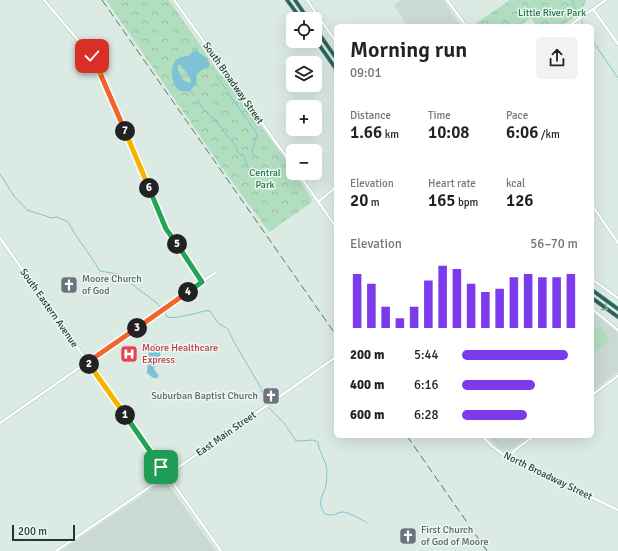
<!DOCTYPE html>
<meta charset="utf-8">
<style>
body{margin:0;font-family:Signika,sans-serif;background:#f2f2f2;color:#222;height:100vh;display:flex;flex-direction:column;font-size:15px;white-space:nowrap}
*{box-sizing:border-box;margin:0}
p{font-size:13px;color:#767676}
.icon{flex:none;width:22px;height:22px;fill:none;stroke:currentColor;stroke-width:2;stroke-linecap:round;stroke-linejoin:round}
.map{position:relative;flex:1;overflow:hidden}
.sheet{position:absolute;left:334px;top:24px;width:260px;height:414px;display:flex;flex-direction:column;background:#fff;border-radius:6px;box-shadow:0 4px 16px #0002}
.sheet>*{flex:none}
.buttons{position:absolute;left:286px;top:12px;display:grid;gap:8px}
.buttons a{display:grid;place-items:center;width:36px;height:36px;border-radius:6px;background:#fff;box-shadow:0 4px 16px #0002;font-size:20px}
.scale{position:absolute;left:12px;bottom:10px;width:63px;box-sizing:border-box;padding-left:4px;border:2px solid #1d3a34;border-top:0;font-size:11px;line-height:14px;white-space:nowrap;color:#1d3a34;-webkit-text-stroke:3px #ecf7f2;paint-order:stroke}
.pin{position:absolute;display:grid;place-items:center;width:34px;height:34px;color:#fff;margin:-17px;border-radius:8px;box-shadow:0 2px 6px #0006}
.km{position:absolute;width:20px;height:20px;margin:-10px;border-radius:50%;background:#222;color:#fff;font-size:11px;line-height:20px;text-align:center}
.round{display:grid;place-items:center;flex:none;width:42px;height:42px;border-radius:6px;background:#f2f2f2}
.head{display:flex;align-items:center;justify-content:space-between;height:68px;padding:0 16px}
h1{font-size:22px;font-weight:600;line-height:30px}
.stats{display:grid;grid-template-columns:repeat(3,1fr);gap:6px;height:68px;padding:4px 16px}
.stats div{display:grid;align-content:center}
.stats b{font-size:17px;font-weight:600}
.stats small{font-size:11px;font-weight:400}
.stats p{font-size:11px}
.chart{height:112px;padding:8px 16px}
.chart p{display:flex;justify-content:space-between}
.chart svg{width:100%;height:72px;margin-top:4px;stroke:#7c3aed;stroke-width:6}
ul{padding:0 16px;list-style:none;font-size:13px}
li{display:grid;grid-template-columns:64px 48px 1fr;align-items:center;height:30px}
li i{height:10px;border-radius:5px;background:#7c3aed}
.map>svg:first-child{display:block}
.built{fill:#cadad3}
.park{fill:url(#park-crowns)}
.garden{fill:#b2dec0}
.water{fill:#7ec3d5;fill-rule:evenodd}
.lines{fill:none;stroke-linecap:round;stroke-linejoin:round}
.stream{stroke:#7ec3d5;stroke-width:1}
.secondary-casing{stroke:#aecac2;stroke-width:3.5}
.highway-casing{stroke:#bbc4c2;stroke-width:4.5}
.secondary{stroke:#fff;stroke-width:2.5}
.highway{stroke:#27685e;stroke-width:3.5}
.rail{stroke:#57766f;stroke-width:1;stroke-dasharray:8 4;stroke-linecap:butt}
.oneway{stroke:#8ab0a8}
.split-1-casing{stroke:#fff;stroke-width:8}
.split-2-casing{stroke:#fff;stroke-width:8}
.split-3-casing{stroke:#fff;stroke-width:8}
.split-4-casing{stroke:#fff;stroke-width:8}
.split-5-casing{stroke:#fff;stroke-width:8}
.split-6-casing{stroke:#fff;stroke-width:8}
.split-7-casing{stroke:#fff;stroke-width:8}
.split-8-casing{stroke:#fff;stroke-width:8}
.split-9-casing{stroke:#fff;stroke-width:8}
.split-1{stroke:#22a559;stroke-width:5}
.split-2{stroke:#f5b400;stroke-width:5}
.split-3{stroke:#f0652b;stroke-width:5}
.split-4{stroke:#f0652b;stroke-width:5}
.split-5{stroke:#22a559;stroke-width:5}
.split-6{stroke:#22a559;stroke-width:5}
.split-7{stroke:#f5b400;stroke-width:5}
.split-8{stroke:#f0652b;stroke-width:5}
.split-9{stroke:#f5b400;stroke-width:5}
.labels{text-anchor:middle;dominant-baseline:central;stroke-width:3;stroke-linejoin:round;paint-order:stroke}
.park-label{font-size:10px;fill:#247347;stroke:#ecf7f2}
.street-label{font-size:10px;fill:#1d3a34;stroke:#ecf7f2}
.worship-label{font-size:10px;fill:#5b616d;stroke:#ecf7f2;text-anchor:start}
.health-label{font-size:10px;fill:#be3a42;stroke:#ecf7f2;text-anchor:start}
</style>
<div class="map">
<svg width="618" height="551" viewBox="0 0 618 551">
<defs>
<pattern id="park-crowns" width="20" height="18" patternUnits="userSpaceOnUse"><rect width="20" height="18" fill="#b2dec0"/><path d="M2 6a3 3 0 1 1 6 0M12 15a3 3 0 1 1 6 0" fill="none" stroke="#99bfa6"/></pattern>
</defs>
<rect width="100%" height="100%" fill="#dceae4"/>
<g class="built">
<path d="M401 0H443L461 26H407L394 5Z"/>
<path d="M595 314 618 333V372L592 391V317Z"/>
<path d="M487 436H530L507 452 500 449Z"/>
<path d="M165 480 216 551H61L102 523Z"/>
</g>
<g class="park">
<path d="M106 0H169L201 46 215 68 239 96 291 167 293 173H294L312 199 311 203 269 232 220 165Z"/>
<path d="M510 0H586L582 12 562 26H537L531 18 519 26H472Z"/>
</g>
<path class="garden" d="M600 326 610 341 592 354V332Z"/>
<g class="water">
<path d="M196 50 206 58 210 65 208 68 203 69 197 74 196 84 190 91C187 91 184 92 181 91 171 87 169 66 177 59 180 56 185 57 189 56L193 51ZM179 65 181 66C184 71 191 76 191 82L189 83 183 80 177 68V66Z"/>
<path d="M155 344 159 345C163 355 158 360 154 369L159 376 157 378H153L147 373 149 348Z"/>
</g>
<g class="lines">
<g class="stream">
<path d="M573 0V3L578 15"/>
<path d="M582 21 583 26"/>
<path d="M592 40 618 78"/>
<path d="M216 75 257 134 252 152 254 155"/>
<path d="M190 91 194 95"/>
<path d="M198 100 203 109 213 118 236 146 238 153 244 156 249 171"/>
<path d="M0 174 14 196 27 210 52 218 57 217 68 222C77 239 90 254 100 271L118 274 157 303 160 307"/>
<path d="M165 313 167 317C174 319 189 315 197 313 202 312 205 310 210 311L218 323 228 329 234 342 261 388 265 403"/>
<path d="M269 408 284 423 296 441 313 440 318 442C319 453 327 461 327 472 326 476 327 481 326 485 323 498 316 501 325 514 335 517 336 512 344 512 347 512 364 520 367 523"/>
</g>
<defs>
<g id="secondary">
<path d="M44 0 94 59 166 229 202 282"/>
<path d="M174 0 293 166"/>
<path d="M307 0 336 42"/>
<path d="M447 0 466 26"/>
<path d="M593 9 618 44"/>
<path d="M569 26 606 0"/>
<path d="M298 173 336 227"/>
<path d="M318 202 336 187"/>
<path d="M592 205 618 243"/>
<path d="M0 238 221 551"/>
<path d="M592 279 618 298"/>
<path d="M592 309 618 330"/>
<path d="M592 395 618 376"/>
<path d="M0 423 216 272"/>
<path d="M482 436 492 446 505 456 618 510"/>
<path d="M509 458 515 450 534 436"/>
<path d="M56 551 189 460 336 357"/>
</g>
<g id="highway">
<path d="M287 0 301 19"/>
<path d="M295 0 308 19"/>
<path d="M315 28 336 58"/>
<path d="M315 39 336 69"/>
<path d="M592 290 618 309"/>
<path d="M592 298 618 317"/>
</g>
</defs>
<use href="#secondary" class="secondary-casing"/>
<use href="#highway" class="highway-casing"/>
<use href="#secondary" class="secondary"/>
<use href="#highway" class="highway"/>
<g class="rail">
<path d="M102 0 336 335"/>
<path d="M407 436 487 551"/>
</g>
</g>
<defs><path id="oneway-chevron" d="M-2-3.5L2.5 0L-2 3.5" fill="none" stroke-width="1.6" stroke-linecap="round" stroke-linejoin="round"/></defs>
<use class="oneway" href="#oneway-chevron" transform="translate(605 308) rotate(37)"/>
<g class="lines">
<defs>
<path id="split-1" d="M125 415 161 467"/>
<path id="split-2" d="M89 364 125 415"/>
<path id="split-3" d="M89 364 88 362 137 328"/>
<path id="split-4" d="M137 328 188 292"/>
<path id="split-5" d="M177 244 202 282 188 292"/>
<path id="split-6" d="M149 188 166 229 177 244"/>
<path id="split-7" d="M125 131 149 188"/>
<path id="split-8" d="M100 73 125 131"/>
<path id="split-9" d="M92 56 100 73"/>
</defs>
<use href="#split-1" class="split-1-casing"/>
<use href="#split-2" class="split-2-casing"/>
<use href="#split-3" class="split-3-casing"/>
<use href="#split-4" class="split-4-casing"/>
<use href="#split-5" class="split-5-casing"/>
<use href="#split-6" class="split-6-casing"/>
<use href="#split-7" class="split-7-casing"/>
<use href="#split-8" class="split-8-casing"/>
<use href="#split-9" class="split-9-casing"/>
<use href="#split-1" class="split-1"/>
<use href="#split-2" class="split-2"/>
<use href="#split-3" class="split-3"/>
<use href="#split-4" class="split-4"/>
<use href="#split-5" class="split-5"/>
<use href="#split-6" class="split-6"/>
<use href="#split-7" class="split-7"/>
<use href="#split-8" class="split-8"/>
<use href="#split-9" class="split-9"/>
</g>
<defs>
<symbol id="church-square" viewBox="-11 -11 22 22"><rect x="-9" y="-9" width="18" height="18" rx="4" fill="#6b7280" stroke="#ecf7f2"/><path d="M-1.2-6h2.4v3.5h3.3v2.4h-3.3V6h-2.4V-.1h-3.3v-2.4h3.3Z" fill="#fff"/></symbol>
<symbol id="hospital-square" viewBox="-11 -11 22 22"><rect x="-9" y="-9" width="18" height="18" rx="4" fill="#e0444e" stroke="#ecf7f2"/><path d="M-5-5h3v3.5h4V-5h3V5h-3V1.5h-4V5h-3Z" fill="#fff"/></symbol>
</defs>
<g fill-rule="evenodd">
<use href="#church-square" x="59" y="275" width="20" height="20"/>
<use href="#hospital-square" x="119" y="344" width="20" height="20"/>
<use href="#church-square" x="261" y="386" width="20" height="20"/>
<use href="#church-square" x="398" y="526" width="20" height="20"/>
</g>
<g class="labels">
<g class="park-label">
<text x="552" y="13">Little River Park</text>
<text x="265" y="173">Central<tspan x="265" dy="12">Park</tspan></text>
</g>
<g class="street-label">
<text transform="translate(233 83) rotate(55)">South Broadway Street</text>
<text transform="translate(49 308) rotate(55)">South Eastern Avenue</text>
<text transform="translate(226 434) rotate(-35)">East Main Street</text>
<text transform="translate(548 476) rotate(26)">North Broadway Street</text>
</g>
<g class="worship-label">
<text x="82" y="279">Moore Church<tspan x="82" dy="12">of God</tspan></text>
<text x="258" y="396" text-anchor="end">Suburban Baptist Church</text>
<text x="421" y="530">First Church<tspan x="421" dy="12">of God of Moore</tspan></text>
</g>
<g class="health-label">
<text x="142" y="348">Moore Healthcare<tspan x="142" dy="12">Express</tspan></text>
</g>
</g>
</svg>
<div class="buttons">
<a><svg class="icon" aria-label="locate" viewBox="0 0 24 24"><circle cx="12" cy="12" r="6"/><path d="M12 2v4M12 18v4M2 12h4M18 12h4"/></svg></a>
<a><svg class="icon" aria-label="layers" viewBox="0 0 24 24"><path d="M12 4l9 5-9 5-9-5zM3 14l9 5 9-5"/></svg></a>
<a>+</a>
<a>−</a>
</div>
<div class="scale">200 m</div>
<div class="pin" style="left:161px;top:467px;background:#1e9e55"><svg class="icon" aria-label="arrive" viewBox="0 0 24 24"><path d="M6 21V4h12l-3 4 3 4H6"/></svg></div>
<div class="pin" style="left:92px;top:56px;background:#d93025"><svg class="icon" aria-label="check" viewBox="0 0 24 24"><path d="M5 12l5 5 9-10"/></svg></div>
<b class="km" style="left:125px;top:415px">1</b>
<b class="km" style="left:89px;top:364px">2</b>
<b class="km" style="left:137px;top:328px">3</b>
<b class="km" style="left:188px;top:292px">4</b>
<b class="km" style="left:177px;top:244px">5</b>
<b class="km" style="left:149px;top:188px">6</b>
<b class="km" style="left:125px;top:131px">7</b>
<section class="sheet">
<div class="head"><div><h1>Morning run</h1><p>09:01</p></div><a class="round"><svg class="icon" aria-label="share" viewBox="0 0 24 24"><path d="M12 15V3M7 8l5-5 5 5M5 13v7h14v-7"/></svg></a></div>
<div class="stats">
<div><p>Distance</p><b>1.66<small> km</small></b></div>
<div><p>Time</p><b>10:08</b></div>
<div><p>Pace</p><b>6:06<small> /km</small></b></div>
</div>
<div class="stats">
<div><p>Elevation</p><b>20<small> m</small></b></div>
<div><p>Heart rate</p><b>165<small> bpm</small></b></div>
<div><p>kcal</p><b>126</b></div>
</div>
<div class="chart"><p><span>Elevation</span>56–70 m</p>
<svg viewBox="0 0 160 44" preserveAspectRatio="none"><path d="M5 44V11M15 44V17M25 44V31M35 44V38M45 44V31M55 44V15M65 44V6M75 44V8M85 44V17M95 44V22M105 44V20M115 44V13M125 44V11M135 44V13M145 44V13M155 44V11"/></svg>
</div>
<ul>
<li><b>200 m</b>5:44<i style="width:91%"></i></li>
<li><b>400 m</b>6:16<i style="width:63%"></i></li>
<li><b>600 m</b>6:28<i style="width:56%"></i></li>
</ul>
</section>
</div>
